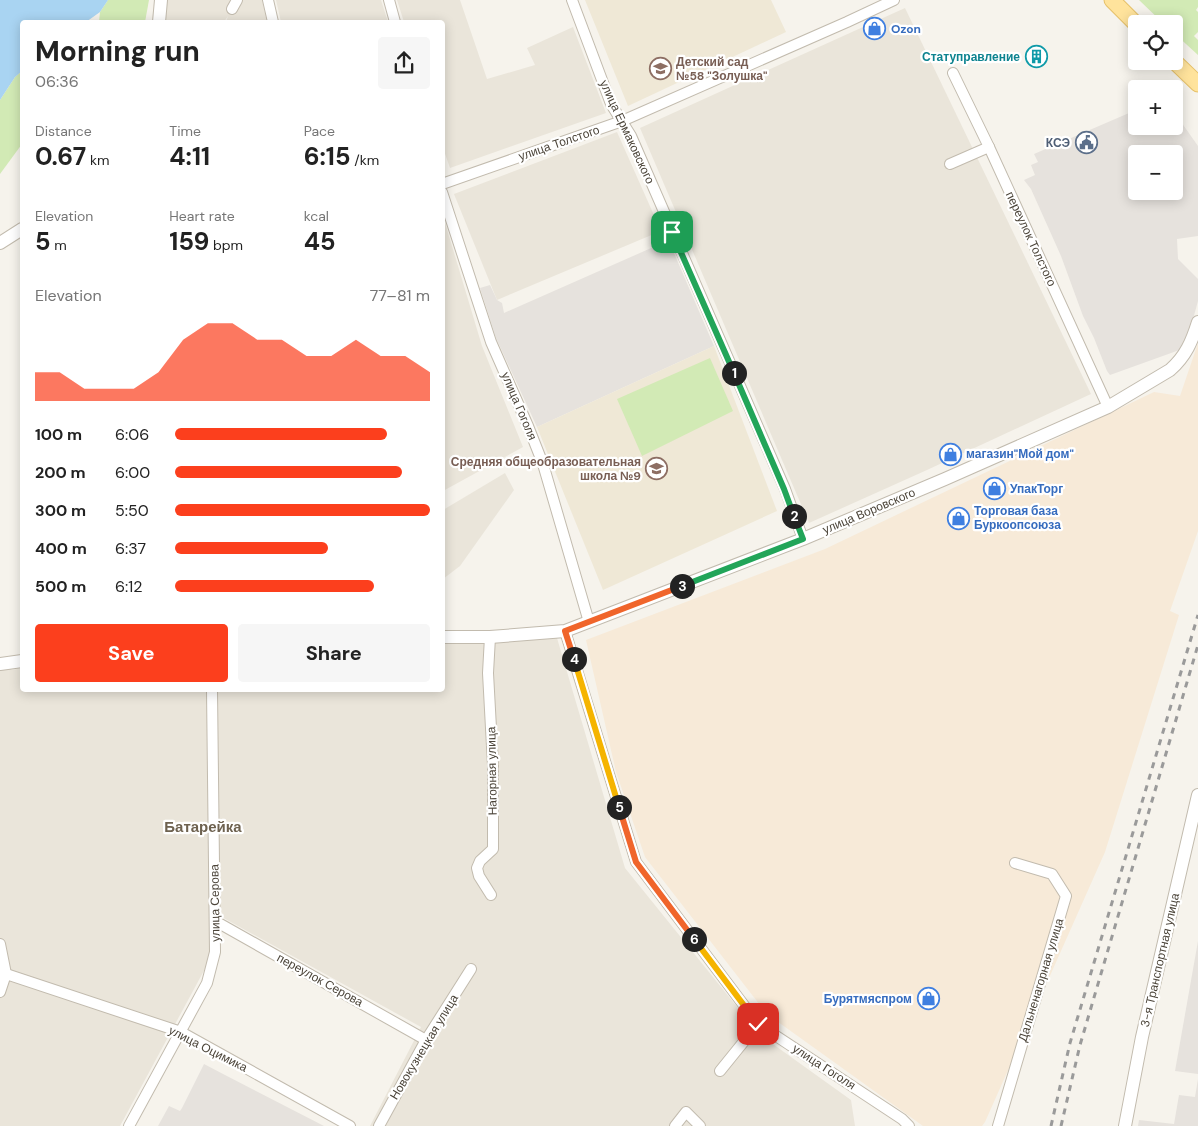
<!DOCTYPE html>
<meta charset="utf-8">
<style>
body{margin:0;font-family:"DM Sans",sans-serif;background:#f6f6f6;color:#222;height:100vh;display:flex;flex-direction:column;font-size:19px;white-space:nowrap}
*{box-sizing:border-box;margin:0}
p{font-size:16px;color:#767676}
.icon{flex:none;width:28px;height:28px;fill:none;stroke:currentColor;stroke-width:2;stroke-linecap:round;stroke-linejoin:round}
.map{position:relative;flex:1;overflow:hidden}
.drawer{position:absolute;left:20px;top:20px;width:425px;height:672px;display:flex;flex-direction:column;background:#fff;border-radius:5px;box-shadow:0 2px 12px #0003}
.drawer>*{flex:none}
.buttons{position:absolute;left:1128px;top:15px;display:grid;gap:10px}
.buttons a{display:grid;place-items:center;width:55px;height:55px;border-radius:5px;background:#fff;box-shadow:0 2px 12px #0003;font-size:25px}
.pin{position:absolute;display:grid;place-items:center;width:42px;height:42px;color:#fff;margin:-21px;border-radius:10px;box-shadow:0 2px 8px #0006}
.km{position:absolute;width:25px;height:25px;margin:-12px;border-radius:50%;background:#222;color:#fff;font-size:14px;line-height:25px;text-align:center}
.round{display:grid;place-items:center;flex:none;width:52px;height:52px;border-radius:5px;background:#f6f6f6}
.head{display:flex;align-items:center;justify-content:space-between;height:85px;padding:0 15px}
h1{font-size:28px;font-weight:700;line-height:38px}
.stats{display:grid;grid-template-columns:repeat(3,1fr);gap:8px;height:85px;padding:5px 15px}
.stats div{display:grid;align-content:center}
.stats b{font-size:25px;font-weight:700}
.stats small{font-size:14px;font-weight:400}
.stats p{font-size:14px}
.chart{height:140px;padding:10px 15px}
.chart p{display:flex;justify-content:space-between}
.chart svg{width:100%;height:90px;margin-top:5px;fill:#fc3f1d;opacity:.7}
.primary-button{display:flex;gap:10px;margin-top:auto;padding:10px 15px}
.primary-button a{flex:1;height:58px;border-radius:5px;background:#fc3f1d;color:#fff;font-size:20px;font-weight:700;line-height:58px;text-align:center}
.primary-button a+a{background:#f6f6f6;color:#222}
ul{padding:0 15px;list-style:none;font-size:16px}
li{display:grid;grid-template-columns:80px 60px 1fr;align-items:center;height:38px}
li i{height:12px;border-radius:6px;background:#fc3f1d}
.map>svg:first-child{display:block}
.residential{fill:#eae5da}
.commercial{fill:#f7ead8}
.industrial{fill:#e6e2dd;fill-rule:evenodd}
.education{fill:#efe8d6}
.green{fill:#d2eab5}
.water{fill:#a9d4f2}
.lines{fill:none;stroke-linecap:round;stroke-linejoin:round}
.minor-casing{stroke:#c2bbae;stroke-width:12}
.tertiary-casing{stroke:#c2bbae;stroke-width:14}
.primary-casing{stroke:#e6c16a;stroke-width:17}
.minor{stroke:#fff;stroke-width:10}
.tertiary{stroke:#fff;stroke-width:12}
.primary{stroke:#ffe39c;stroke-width:15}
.rail{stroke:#9a9a9a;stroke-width:3;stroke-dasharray:6 6;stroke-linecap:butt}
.split-1-casing{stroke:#fff;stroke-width:10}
.split-2-casing{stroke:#fff;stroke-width:10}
.split-3-casing{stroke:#fff;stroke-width:10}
.split-4-casing{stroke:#fff;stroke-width:10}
.split-5-casing{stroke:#fff;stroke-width:10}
.split-6-casing{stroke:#fff;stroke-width:10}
.split-7-casing{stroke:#fff;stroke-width:10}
.split-1{stroke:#22a559;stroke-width:6}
.split-2{stroke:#22a559;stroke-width:6}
.split-3{stroke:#22a559;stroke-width:6}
.split-4{stroke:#f0652b;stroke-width:6}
.split-5{stroke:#f5b400;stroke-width:6}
.split-6{stroke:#f0652b;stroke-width:6}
.split-7{stroke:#f5b400;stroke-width:6}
.labels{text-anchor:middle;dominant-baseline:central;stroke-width:4.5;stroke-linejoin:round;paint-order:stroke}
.shop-label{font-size:12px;font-weight:bold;fill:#366cbe;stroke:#fff;text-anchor:start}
.culture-label{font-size:12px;font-weight:bold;fill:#0d838f;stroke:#fff;text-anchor:end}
.education-label{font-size:12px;font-weight:bold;fill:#785e54;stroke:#fff;text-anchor:start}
.street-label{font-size:12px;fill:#4b4439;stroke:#fff}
.service-label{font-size:12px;font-weight:bold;fill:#4e5e75;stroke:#fff;text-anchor:end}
.quarter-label{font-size:15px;font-weight:bold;fill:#6e6250;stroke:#fff}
</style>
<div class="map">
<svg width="1198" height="1126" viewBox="0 0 1198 1126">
<rect width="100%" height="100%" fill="#f6f3ec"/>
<g class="residential">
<path d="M167 0H262L267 22H226L228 16 224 22H165Z"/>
<path d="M276 0H381L388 22H281Z"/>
<path d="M397 0H460L487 79 535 65 527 48 573 27 606 113 450 168 442 145V22H404Z"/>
<path d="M905 8 1091 394 927 470 809 523 640 128Z"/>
<path d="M617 132 661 231 497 300 454 194Z"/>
<path d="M443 216 482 346 523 447 443 491Z"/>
<path d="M505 473 514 490 460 566 443 579V510Z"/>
<path d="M557 638 625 868 759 1034 851 1100 855 1126H370L421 1027 220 916 207 965 120 1126H0V665L12 670 22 668V690H442L443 639Z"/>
</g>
<path class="commercial" d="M1198 343V531L1170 611 1179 615 1105 852 985 1122 982 1126H923L767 1014 645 857 616 772 586 640 825 549 1154 392 1180 396Z"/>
<g class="industrial">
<path d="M1136 110V126H1174V112L1198 146V236L1177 239 1178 259 1198 279V301L1185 348 1110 375 1107 371 1094 338 1083 316 1061 256 1031 189 1024 180 1035 175 1031 165 1038 162 1034 154ZM1136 154H1174V191H1136Z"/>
<path d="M658 245 674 253 714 346 537 427 496 338 480 288 490 285 497 300 502 303 504 313Z"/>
<path d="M1198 941V1074L1175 1071Z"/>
<path d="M204 1064 225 1075 324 1126H158L169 1106 180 1111 182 1108Z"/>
<path d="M1198 1079V1126H1138L1139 1120 1174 1124 1179 1095 1195 1097Z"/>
</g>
<g class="education">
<path d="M585 0H771L786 32 628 106Z"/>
<path d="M714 346 777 511 603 590 537 427Z"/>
</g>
<g class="green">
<path d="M108 0H149L145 22H99L100 12Z"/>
<path d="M1139 0H1198V7L1196 10 1198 12V32L1194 36 1198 40V55L1174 33V24H1164Z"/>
<path d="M22 71V144L0 174V100L15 77Z"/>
<path d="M710 358 733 411 642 456 617 399Z"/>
</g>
<path class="water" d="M0 0H108L100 12 86 22H22V71L15 77 0 100Z"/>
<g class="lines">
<defs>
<g id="minor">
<path d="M268 0 273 22"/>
<path d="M389 0 395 22"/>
<path d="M572 0 611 104 631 136 785 489 803 539"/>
<path d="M232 9 237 0"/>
<path d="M953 73 989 147 1108 407"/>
<path d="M950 164 989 147"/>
<path d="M442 184 622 121 847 22 894 0"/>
<path d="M442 192 491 342 528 426 543 464 589 622"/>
<path d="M565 631 636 862 758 1024 902 1119 909 1126"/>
<path d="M490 637 488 673 493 765V849L480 861 477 868 479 876 491 895"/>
<path d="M215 921 426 1040"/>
<path d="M0 944 6 974 0 992"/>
<path d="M0 972 181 1032 350 1126"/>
<path d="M720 1071 758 1024"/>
<path d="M129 1126 207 983 215 952 212 690"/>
<path d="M379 1126 426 1040 471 969"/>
<path d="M675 1126 686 1112 700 1126"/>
<path d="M998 1126 1066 896 1052 874 1015 863"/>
</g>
<g id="tertiary">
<path d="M159 22 161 0"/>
<path d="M0 243 22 229"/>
<path d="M442 637H490L565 631 803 539 945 479 1108 407 1170 370C1186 356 1192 341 1198 322"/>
<path d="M0 664 22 661"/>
<path d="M1125 1126 1142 1037 1198 795"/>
</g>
<g id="primary">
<path d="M1112 0 1136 24"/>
<path d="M1174 61 1198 84"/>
</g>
</defs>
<use href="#minor" class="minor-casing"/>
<use href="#tertiary" class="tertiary-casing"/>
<use href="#primary" class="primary-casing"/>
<use href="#minor" class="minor"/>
<use href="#tertiary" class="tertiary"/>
<use href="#primary" class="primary"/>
<g class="rail">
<path d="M1051 1126 1070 1043 1198 615"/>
<path d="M1061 1126 1080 1045 1198 645"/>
</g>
</g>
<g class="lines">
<defs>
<path id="split-1" d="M672 232 734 373"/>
<path id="split-2" d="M734 373 784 489 794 516"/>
<path id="split-3" d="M682 586 803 539 794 516"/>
<path id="split-4" d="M574 659 565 631 682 586"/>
<path id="split-5" d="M574 659 619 807"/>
<path id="split-6" d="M619 807 636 862 694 939"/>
<path id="split-7" d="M694 939 758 1024"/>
</defs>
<use href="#split-1" class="split-1-casing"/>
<use href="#split-2" class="split-2-casing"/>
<use href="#split-3" class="split-3-casing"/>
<use href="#split-4" class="split-4-casing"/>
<use href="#split-5" class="split-5-casing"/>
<use href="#split-6" class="split-6-casing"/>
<use href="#split-7" class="split-7-casing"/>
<use href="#split-1" class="split-1"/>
<use href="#split-2" class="split-2"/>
<use href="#split-3" class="split-3"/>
<use href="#split-4" class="split-4"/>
<use href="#split-5" class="split-5"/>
<use href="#split-6" class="split-6"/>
<use href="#split-7" class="split-7"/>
</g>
<defs>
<symbol id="shop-ring" viewBox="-11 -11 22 22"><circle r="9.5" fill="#fff" stroke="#3f7fe0" stroke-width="1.5"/><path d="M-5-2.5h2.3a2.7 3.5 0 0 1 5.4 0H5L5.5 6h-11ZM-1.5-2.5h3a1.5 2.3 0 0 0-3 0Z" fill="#3f7fe0"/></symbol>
<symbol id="building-ring" viewBox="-11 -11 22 22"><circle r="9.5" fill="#fff" stroke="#0f9aa8" stroke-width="1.5"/><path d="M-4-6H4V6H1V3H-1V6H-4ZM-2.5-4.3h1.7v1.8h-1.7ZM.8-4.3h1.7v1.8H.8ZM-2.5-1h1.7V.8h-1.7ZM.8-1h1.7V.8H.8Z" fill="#0f9aa8"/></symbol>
<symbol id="school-ring" viewBox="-11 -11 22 22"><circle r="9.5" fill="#fff" stroke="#8d6e63" stroke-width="1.5"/><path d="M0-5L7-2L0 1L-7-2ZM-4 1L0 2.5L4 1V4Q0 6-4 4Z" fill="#8d6e63"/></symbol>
<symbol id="civic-ring" viewBox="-11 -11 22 22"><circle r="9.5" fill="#fff" stroke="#5c6f8a" stroke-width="1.5"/><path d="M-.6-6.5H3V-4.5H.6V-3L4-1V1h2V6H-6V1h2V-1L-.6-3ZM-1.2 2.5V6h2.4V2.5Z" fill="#5c6f8a"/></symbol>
</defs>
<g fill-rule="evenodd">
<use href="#shop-ring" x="862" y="16" width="25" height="25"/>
<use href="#building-ring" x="1024" y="44" width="25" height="25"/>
<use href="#school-ring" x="648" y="56" width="25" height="25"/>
<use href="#civic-ring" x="1074" y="130" width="25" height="25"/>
<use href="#shop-ring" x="938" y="442" width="25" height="25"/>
<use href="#school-ring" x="644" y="456" width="25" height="25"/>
<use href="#shop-ring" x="982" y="476" width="25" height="25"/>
<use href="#shop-ring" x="946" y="506" width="25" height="25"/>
<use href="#shop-ring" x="916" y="986" width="25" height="25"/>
</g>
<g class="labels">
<g class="shop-label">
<text x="891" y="29">Ozon</text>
<text x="966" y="454">магазин"Мой дом"</text>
<text x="1010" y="489">УпакТорг</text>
<text x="974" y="511">Торговая база<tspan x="974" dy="14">Буркоопсоюза</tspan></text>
<text x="912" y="999" text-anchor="end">Бурятмяспром</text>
</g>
<g class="culture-label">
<text x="1020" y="57">Статуправление</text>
</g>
<g class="education-label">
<text x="676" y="62">Детский сад<tspan x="676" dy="14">№58 "Золушка"</tspan></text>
<text x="641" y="462" text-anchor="end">Средняя общеобразовательная<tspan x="641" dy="14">школа №9</tspan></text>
</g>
<g class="street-label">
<text transform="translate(627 132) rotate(65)">улица Ермаковского</text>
<text transform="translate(559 143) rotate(-19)">улица Толстого</text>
<text transform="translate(1031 239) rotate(65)">переулок Толстого</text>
<text transform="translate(519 406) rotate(67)">улица Гоголя</text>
<text transform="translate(869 511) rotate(-23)">улица Воровского</text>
<text transform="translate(492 771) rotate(-91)">Нагорная улица</text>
<text transform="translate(215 903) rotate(-91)">улица Серова</text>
<text transform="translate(1160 960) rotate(-77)">3-я Транспортная улица</text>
<text transform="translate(320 980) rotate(29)">переулок Серова</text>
<text transform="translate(1041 980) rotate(-73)">Дальненагорная улица</text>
<text transform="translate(424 1047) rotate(-59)">Новокузнецкая улица</text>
<text transform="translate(208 1049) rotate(27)">улица Оцимика</text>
<text transform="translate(824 1067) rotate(33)">улица Гоголя</text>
</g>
<g class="service-label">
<text x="1070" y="143">КСЭ</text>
</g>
<g class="quarter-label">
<text x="203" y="827">Батарейка</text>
</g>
</g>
</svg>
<div class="buttons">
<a><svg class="icon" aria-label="locate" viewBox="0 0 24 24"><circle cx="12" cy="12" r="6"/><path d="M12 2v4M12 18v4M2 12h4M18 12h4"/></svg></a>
<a>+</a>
<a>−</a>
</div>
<div class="pin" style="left:672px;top:232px;background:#1e9e55"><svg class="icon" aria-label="arrive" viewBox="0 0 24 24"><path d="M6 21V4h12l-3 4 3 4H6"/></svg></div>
<div class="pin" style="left:758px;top:1024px;background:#d93025"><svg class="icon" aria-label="check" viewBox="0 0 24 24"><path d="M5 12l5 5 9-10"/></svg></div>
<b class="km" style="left:734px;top:373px">1</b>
<b class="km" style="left:794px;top:516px">2</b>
<b class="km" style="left:682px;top:586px">3</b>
<b class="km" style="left:574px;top:659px">4</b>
<b class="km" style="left:619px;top:807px">5</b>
<b class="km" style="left:694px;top:939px">6</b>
<section class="drawer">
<div class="head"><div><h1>Morning run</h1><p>06:36</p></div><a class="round"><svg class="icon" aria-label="share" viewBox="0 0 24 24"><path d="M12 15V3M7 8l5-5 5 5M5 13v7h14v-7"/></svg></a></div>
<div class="stats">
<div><p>Distance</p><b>0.67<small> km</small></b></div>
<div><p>Time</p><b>4:11</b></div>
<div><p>Pace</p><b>6:15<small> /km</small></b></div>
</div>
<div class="stats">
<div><p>Elevation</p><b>5<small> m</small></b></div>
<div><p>Heart rate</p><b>159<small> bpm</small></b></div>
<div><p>kcal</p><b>45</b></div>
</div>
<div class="chart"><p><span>Elevation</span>77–81 m</p>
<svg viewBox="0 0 160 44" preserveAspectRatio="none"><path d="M0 44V30L10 30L20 38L30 38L40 38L50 30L60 14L70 6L80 6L90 14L100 14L110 22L120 22L130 14L140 22L150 22L160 30V44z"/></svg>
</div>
<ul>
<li><b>100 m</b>6:06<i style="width:83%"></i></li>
<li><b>200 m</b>6:00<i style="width:89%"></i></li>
<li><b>300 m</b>5:50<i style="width:100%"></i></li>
<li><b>400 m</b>6:37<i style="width:60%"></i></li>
<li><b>500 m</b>6:12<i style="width:78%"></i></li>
</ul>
<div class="primary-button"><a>Save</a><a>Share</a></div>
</section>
</div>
